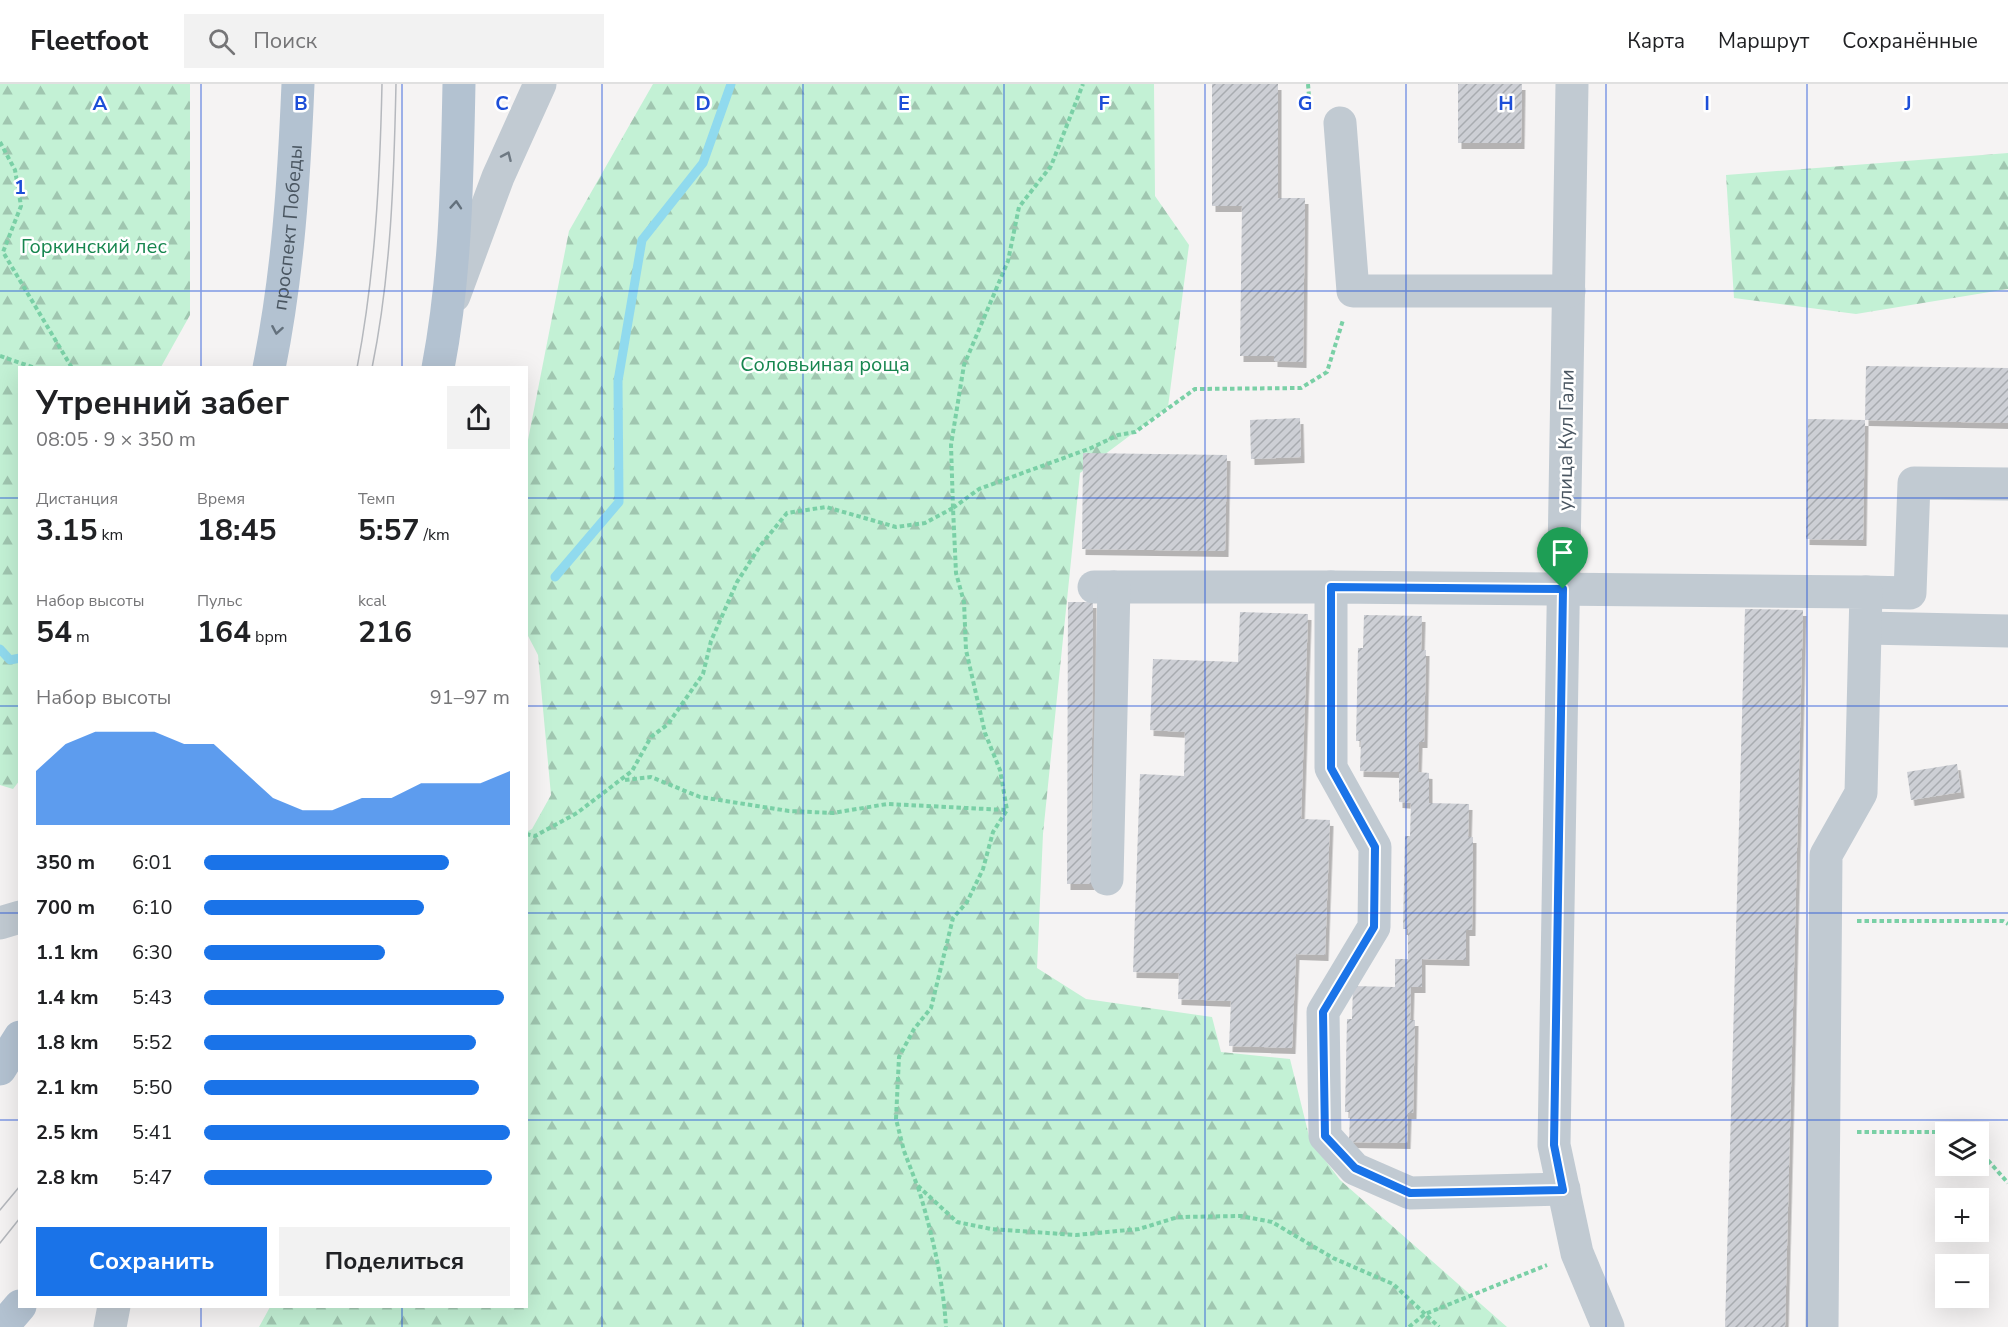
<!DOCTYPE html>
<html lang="ru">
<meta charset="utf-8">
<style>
body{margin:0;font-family:"Nunito Sans",sans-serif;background:#f2f2f2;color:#202124;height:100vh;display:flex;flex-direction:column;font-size:22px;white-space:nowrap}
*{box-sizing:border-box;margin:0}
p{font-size:20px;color:#757577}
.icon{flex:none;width:33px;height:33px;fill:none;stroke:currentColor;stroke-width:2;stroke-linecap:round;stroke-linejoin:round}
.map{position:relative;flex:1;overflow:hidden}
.sheet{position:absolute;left:18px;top:282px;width:510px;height:942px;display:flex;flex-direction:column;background:#fff;border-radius:0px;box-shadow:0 6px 24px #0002}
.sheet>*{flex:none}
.tools{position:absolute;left:1935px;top:1038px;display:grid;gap:12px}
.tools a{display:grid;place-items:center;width:54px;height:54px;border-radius:0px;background:#fff;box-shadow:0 6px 24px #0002;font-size:30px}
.pin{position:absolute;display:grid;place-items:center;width:51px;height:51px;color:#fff;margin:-62px -26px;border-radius:50% 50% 50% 0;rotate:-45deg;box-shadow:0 0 6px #0007}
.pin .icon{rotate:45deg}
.round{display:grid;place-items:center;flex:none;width:63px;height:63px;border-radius:0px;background:#f2f2f2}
.overview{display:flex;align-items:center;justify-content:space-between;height:102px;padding:0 18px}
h1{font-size:33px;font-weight:700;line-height:45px}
.metrics{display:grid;grid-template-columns:repeat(3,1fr);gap:9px;height:102px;padding:6px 18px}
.metrics div{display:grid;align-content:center}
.metrics b{font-size:30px;font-weight:700}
.metrics small{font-size:16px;font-weight:400}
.metrics p{font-size:16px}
.chart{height:168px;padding:12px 18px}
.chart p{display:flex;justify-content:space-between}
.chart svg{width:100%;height:108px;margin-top:6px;fill:#1a73e8;opacity:.7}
.button{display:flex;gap:12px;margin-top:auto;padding:12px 18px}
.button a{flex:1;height:69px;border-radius:0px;background:#1a73e8;color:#fff;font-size:24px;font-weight:700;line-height:69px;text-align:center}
.button a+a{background:#f2f2f2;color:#202124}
ul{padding:0 18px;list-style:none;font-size:20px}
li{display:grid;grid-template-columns:96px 72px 1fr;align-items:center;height:45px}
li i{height:15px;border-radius:8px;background:#1a73e8}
header{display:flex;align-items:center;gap:36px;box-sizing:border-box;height:84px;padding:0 30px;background:#fff;border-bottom:2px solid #e0e0e0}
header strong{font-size:28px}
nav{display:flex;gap:33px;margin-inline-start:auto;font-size:21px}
.search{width:420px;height:54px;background:#f2f2f2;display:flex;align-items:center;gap:15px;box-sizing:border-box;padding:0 21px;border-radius:0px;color:#757577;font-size:22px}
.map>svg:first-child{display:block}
.forest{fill:url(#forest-firs)}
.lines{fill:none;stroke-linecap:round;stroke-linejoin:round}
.stream{stroke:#90daee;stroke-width:9}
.building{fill:url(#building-hatch);filter:url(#shadow)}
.path{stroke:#7ad0a6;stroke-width:4;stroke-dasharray:4.5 3;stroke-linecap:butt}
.minor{stroke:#c1cad2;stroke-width:33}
.major{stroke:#b3c2d1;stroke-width:33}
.tram{stroke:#b5b8bd;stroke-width:1.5}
.oneway{stroke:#6e7983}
.oneway2{stroke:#64717d}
.route-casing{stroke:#fff;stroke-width:12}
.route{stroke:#1a73e8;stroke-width:8}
.grid{fill:none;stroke:#1d4ed8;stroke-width:1.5;stroke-opacity:0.55}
.labels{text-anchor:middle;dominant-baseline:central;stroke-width:5;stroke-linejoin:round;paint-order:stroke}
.street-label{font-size:20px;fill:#4a5661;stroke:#fff}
.park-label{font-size:20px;fill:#17864f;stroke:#fff}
.grid-label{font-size:20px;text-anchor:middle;font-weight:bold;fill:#1d4ed8;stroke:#fff;stroke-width:5;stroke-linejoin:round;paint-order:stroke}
</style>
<header>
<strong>Fleetfoot</strong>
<div class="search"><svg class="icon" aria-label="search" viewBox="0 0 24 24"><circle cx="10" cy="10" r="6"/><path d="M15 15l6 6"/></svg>Поиск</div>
<nav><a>Карта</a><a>Маршрут</a><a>Сохранённые</a></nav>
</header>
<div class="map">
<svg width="2008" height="1243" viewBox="0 0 2008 1243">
<defs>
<pattern id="forest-firs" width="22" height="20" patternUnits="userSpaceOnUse" patternTransform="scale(1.5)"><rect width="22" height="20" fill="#c3f1d5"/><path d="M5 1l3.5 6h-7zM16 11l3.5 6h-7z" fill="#a0c6b0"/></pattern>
<pattern id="building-hatch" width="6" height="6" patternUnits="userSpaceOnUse" patternTransform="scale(1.5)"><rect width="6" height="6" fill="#cdcfd5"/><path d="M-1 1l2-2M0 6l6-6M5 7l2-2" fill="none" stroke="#a8abb0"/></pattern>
<filter id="shadow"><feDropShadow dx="3.5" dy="6" stdDeviation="0" flood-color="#0004"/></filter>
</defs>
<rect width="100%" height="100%" fill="#f5f3f3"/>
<g class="forest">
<path d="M0 0H190V231L161 283 20 284V696L13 705 0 701Z"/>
<path d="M653 0H1154L1155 112 1189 161 1168 323 1080 389 1043 750 1037 884 1086 915 1212 933 1221 968 1290 975 1310 1056 1340 1096 1507 1243H259L270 1223 526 1222V748L532 745 551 711 538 571 527 550V361L569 147Z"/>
<path d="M2008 69V205L1856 230 1734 214 1726 91Z"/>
</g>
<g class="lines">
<g class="stream">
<path d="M555 493 619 418 618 297 642 156 703 79 731 0"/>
<path d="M0 565 10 576 20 574"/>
</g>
</g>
<g class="building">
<path d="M1212 0H1278V114H1305L1303 278 1274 277V272H1240L1242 122H1212Z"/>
<path d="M1458 0H1522L1521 59H1458Z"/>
<path d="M1866 282 2008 284V339L1865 336 1863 456 1806 455 1808 335 1865 336Z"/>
<path d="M1300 334 1301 373 1251 375 1250 336Z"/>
<path d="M1083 369 1227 371 1225 467 1082 465Z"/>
<path d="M1068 518H1093L1091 800H1067Z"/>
<path d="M1745 525 1803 526 1785 1243H1725Z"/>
<path d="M1240 528 1308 530 1301 735 1330 736 1325 871 1296 870 1292 964 1229 962 1231 917 1178 915 1179 889 1133 888 1140 690 1184 692 1185 648 1150 646 1153 575 1238 578Z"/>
<path d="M1364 531 1422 532 1421 566H1426L1424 658H1419L1418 688 1429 689V719L1469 720 1468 753H1473L1472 846H1466V876L1422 875V903H1411L1410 936H1415L1413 1029H1408L1407 1059 1349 1058 1350 1028H1345L1347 935H1352L1353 902 1395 903V875H1408V845H1403L1405 752H1410L1411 719 1399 718V688L1360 687 1361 657H1356L1358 564H1363Z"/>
<path d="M1957 680 1961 708 1911 716 1907 688Z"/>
</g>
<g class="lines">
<g class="path">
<path d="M1308 0 1310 25"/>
<path d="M0 58 15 86 21 122 3 168 72 284"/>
<path d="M0 272 35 284"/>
<path d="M953 424 979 405 1091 364 1118 351 1135 348 1195 305 1301 304 1327 288 1343 236"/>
<path d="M953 424 951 361 964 281 1008 177 1019 123 1051 82 1083 0"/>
<path d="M625 696 651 693 700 713 789 727 833 729 887 720 1006 726"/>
<path d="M526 750 535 752 577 729 632 687 651 653 668 640 703 590 711 557 737 498 760 462 787 429 826 423 896 443 925 439 953 424 956 489 964 518 966 566 985 649 1000 686 1007 726 993 748 983 785 967 818 953 834 931 924 914 945 899 973 896 1035 904 1067 917 1101 957 1138 991 1145 1076 1151 1139 1145 1178 1133 1241 1132 1272 1138 1333 1174 1393 1200 1439 1243"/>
<path d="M1857 837H2003L2008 840"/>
<path d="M1857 1048H1964"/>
<path d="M1978 1065 2008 1099"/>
<path d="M918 1103C932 1149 943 1195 946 1243"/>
<path d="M1409 1243 1425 1230 1547 1181"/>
</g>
<g class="minor">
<path d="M1572 0 1554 1061 1577 1169 1608 1243"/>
<path d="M1340 39 1353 207H1569"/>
<path d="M454 212 498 93 540 0"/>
<path d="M1094 503H1331"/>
<path d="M1866 508 1910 509 1914 399 2008 400"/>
<path d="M1866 544 2008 547"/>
<path d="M1107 795 1114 503"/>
<path d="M0 839 20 833"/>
<path d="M1564 1105 1410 1109 1355 1085 1325 1052 1323 928 1374 843 1375 763 1331 684V503L1866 508 1861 709 1826 771 1822 1243"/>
<path d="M110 1243 114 1222"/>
</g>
<g class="major">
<path id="s1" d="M269 284C288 190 294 95 298 0"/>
<path d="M438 284C456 190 457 95 459 0"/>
<path d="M0 985 20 953"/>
<path d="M2 1243 20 1222"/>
</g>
<g class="tram">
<path d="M357 284C375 191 380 94 382 0"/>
<path d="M372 284C391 191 394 94 396 0"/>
<path d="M0 1126 20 1102"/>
<path d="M0 1159 20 1134"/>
</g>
</g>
<defs><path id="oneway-chevron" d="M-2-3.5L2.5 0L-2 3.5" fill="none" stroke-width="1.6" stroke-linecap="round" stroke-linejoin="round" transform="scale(1.5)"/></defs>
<use class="oneway" href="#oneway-chevron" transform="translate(507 72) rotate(-66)"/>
<g class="oneway2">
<use href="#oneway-chevron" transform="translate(456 121) rotate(-86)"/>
<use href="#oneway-chevron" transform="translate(277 246) rotate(100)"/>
</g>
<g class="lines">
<defs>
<path id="route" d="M1331 503 1563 505 1554 1061 1563 1106 1410 1109 1355 1084 1325 1052 1323 928 1374 843 1375 763 1331 684Z"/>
</defs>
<use href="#route" class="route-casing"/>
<use href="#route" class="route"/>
</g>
<path class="grid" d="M201 0V284M402 0V284M602 0V1243M803 0V1243M1004 0V1243M1205 0V1243M1406 0V1243M1606 0V1243M1807 0V1243M0 207H2008M0 414H20M526 414H2008M0 622H20M526 622H2008M0 829H20M526 829H2008M0 1036H20M526 1036H2008M201 1222V1243M402 1222V1243"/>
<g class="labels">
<g class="street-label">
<text stroke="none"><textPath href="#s1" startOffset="142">проспект Победы</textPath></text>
<text transform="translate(1566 356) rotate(-89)">улица Кул Гали</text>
</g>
<g class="park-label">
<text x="94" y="162">Горкинский лес</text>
<text x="825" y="280">Соловьиная роща</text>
</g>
</g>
<g class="grid-label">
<text x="100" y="26">A</text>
<text x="301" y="26">B</text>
<text x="502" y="26">C</text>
<text x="703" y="26">D</text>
<text x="904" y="26">E</text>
<text x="1104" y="26">F</text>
<text x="1305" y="26">G</text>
<text x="1506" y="26">H</text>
<text x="1707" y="26">I</text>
<text x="1908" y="26">J</text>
<text x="20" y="110">1</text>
</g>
</svg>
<div class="tools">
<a><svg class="icon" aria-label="layers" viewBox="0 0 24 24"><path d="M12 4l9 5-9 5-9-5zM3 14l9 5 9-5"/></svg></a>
<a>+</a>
<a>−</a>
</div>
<div class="pin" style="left:1563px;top:505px;background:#1e9e55"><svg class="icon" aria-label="arrive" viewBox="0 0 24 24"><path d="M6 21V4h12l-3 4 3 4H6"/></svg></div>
<section class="sheet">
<div class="overview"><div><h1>Утренний забег</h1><p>08:05 · 9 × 350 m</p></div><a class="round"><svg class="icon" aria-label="share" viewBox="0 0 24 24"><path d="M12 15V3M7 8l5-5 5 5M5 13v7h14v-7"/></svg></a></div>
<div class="metrics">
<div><p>Дистанция</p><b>3.15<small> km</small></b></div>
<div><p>Время</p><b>18:45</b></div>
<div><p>Темп</p><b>5:57<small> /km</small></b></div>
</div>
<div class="metrics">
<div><p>Набор высоты</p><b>54<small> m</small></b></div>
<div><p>Пульс</p><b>164<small> bpm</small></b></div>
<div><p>kcal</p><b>216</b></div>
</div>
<div class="chart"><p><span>Набор высоты</span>91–97 m</p>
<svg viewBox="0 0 160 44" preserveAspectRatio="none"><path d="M0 44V22L10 11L20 6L30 6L40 6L50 11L60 11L70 22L80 33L90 38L100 38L110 33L120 33L130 27L140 27L150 27L160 22V44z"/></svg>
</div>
<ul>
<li><b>350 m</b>6:01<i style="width:80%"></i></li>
<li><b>700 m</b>6:10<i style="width:72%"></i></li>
<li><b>1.1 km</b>6:30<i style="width:59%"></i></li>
<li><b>1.4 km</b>5:43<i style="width:98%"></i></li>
<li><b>1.8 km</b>5:52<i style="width:89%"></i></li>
<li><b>2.1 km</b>5:50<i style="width:90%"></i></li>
<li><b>2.5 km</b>5:41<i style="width:100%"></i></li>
<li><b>2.8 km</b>5:47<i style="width:94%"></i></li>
</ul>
<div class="button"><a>Сохранить</a><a>Поделиться</a></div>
</section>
</div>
